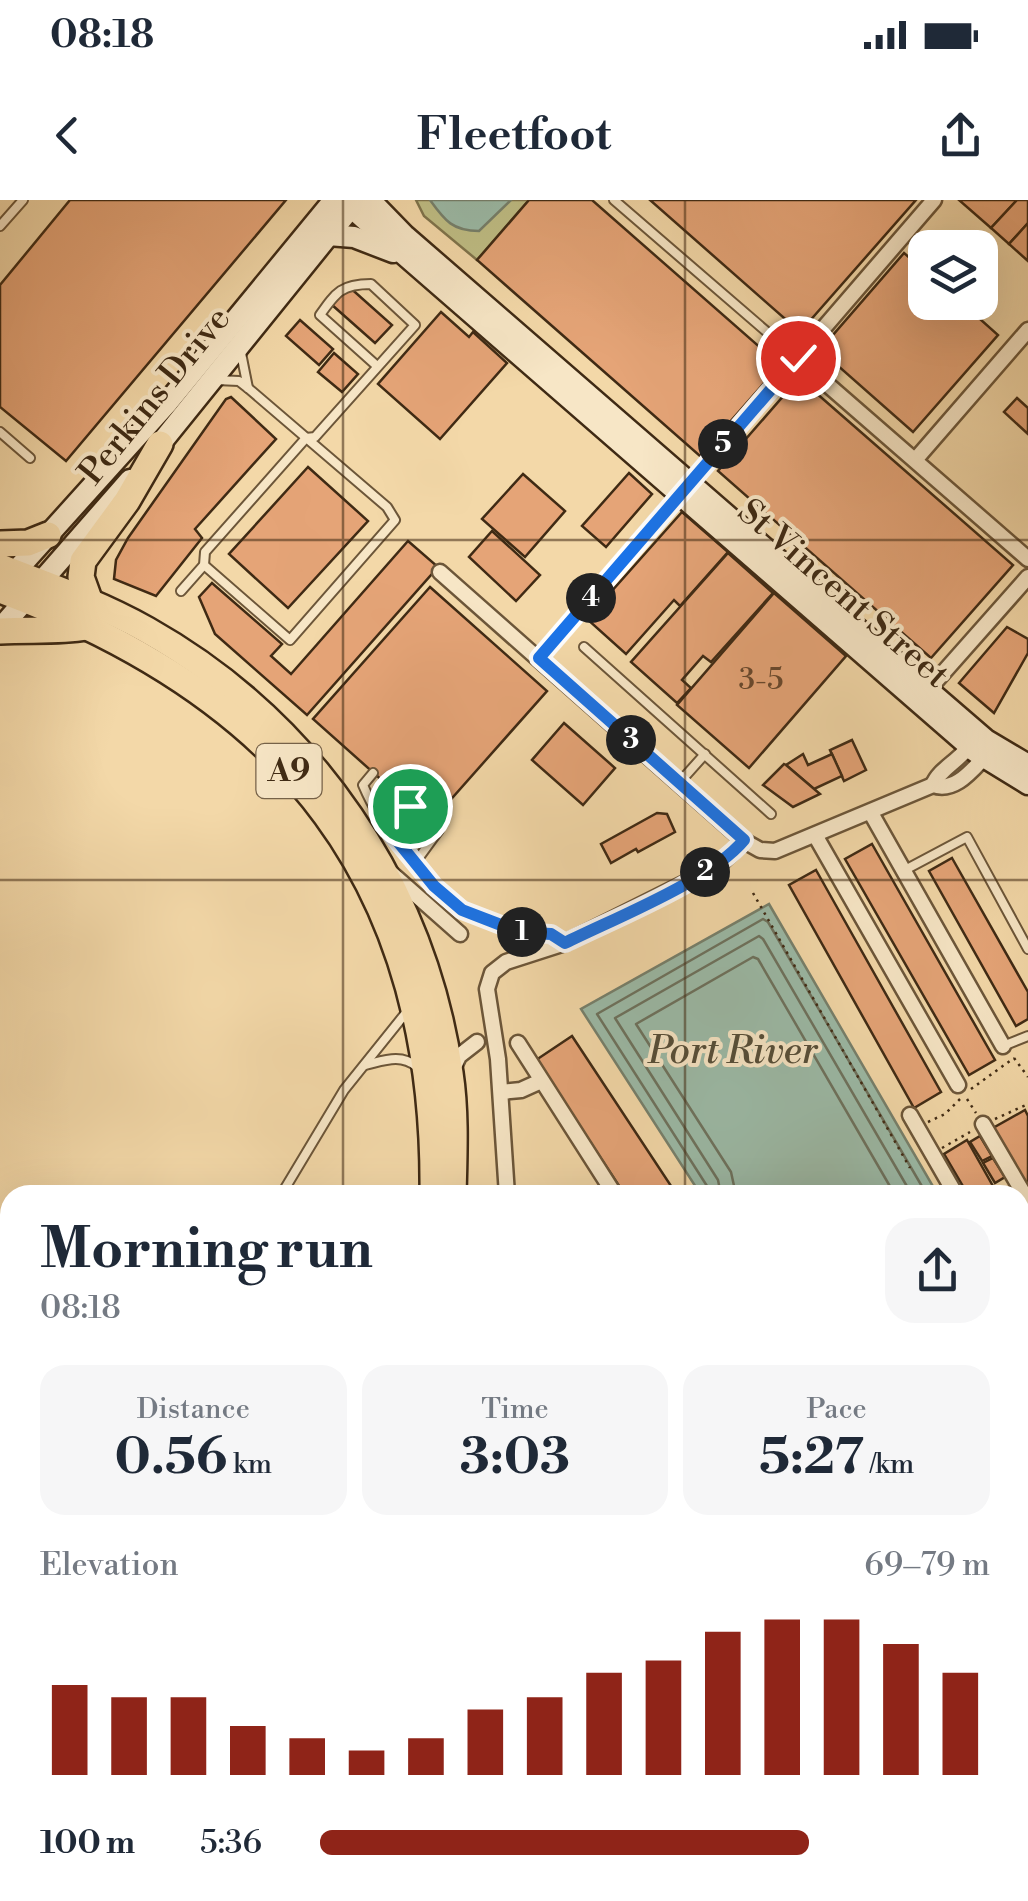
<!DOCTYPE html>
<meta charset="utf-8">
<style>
body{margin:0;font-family:"Libre Bodoni",serif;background:#f6f6f7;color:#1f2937;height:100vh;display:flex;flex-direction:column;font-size:38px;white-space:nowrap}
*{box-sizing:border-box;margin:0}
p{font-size:32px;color:#747a83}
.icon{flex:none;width:55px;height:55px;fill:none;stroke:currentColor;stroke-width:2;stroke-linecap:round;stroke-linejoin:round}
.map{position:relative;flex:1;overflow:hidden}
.sheet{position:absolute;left:0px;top:985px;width:1030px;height:718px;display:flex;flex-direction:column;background:#fff;border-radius:30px 30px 0 0;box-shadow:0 10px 40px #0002}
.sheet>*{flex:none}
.buttons{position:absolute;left:908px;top:30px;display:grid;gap:20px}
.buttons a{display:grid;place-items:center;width:90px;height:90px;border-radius:20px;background:#fff;box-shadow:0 10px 40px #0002;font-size:50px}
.pin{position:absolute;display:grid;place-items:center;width:85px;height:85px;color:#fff;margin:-42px;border:5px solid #fff;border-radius:50%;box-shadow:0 2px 10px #0007}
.km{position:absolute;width:50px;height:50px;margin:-25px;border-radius:50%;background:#222;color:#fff;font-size:28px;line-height:50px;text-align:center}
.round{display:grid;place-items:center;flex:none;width:105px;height:105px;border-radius:30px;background:#f6f6f7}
.overview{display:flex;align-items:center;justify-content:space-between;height:170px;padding:0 40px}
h1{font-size:55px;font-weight:700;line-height:75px}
.figures{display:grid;grid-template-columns:repeat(3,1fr);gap:15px;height:170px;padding:10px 40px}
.figures div{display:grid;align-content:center;border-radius:25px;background:#f6f6f7;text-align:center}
.figures b{font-size:50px;font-weight:700}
.figures small{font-size:28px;font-weight:400}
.figures p{font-size:28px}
.chart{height:280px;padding:20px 40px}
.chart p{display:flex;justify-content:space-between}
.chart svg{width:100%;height:180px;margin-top:10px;stroke:#8f2418;stroke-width:6}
ul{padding:0 40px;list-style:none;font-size:32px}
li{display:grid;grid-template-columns:160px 120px 1fr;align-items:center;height:75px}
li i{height:25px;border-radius:12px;background:#8f2418}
.status{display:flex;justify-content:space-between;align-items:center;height:70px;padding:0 50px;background:#fff;direction:ltr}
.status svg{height:28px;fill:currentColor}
header{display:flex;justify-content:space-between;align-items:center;height:130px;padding:0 40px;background:#fff;font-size:45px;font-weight:700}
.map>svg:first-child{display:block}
.green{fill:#bfbe85;stroke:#7f744c;stroke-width:2.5}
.water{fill:#9bbaa7;stroke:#76806c;stroke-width:2.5}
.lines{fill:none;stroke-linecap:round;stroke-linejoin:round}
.shore{stroke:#6d725e;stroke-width:2.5}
.building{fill:#e5a477;stroke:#3f2a14;stroke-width:2.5}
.lane-casing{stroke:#6c5639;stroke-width:12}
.street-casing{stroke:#6c5639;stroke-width:19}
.secondary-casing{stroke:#3f2a14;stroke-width:25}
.highway-casing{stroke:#3f2a14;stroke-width:30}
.path{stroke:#3f2a14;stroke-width:2.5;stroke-dasharray:2.5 5;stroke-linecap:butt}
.lane{stroke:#f7e6c6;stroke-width:8}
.street{stroke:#f7e6c6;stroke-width:14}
.secondary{stroke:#f7e6c6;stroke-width:20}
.highway{stroke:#f3d8a8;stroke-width:25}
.rail-casing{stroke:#3f2a14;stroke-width:8}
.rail{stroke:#f7e6c6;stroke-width:4;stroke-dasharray:11;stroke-linecap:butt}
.route-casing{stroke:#fff;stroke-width:20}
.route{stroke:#1a73e8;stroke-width:12}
.grid{fill:none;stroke:#3f2a14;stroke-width:2.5;stroke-opacity:0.55}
.labels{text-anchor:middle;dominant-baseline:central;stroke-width:8;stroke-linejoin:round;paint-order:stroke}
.number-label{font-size:30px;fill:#68482d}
.shield{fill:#f7e6c6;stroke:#766249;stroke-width:2.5}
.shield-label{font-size:32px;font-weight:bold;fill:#3f2a14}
.street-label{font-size:35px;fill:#3f2a14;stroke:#f7e6c6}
.water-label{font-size:38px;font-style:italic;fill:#564e39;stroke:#f7e6c6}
</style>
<div class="status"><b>08:18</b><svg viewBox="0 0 49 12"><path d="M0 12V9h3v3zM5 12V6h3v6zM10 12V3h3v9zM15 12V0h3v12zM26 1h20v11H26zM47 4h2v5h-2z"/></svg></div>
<header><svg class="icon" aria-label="back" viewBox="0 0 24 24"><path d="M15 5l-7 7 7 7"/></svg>Fleetfoot<svg class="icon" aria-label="share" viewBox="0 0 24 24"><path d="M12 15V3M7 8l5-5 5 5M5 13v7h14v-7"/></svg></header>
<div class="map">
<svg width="1028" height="1701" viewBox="0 0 1028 1701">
<rect width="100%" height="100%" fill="#f3d8a8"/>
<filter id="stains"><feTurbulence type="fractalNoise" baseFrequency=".002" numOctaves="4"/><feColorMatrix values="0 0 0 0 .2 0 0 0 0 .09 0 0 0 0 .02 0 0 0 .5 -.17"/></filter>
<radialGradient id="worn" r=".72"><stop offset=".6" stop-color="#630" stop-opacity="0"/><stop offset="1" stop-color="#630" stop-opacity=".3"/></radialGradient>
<path class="green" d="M416 0H529L477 60 424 16Z"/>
<g class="water">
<path d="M430 0H511L479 31C453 31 445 21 430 0Z"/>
<path d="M769 704 938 995H701L581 809Z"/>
<path d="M1020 1136 1028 1150V1701H577L590 1692H1020Z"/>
<path d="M10 1331V1692L158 1693 161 1701H0V1334Z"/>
</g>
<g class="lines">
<g class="shore">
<path d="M709 995 707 986 597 814 763 719 768 722 927 995"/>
<path d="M721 995 718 980 615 818 759 736 763 739 912 995"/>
<path d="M736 995 731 972 636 824 753 757 758 759 895 995"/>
</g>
</g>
<g class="building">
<path d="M70 0H286L66 261 0 207V85Z"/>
<path d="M529 0H592L780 165 700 256 477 60Z"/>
<path d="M650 0H916L800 132Z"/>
<path d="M959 0H1017L991 28Z"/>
<path d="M1017 0H1028V23L1009 44 991 28Z"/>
<path d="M1028 23V61L1009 44Z"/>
<path d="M904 53 925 71V102H961L998 135 913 232 820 150Z"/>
<path d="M347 85 392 125 375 143 331 104Z"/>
<path d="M441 112 469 137 473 132 507 163 440 239 378 184Z"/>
<path d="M300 120 333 149 319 165 286 136Z"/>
<path d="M334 153 358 174 342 192 318 172Z"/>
<path d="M799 178 1013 365 931 458 718 271Z"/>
<path d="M231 197 276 239 195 329 202 338 156 396 114 379 116 360 128 338 226 199Z"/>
<path d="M1017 198 1028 208V234L1004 212Z"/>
<path d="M308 267 368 321 288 408 229 354Z"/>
<path d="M629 273 652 294 606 347 582 326Z"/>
<path d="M523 274 565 311 525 357 482 319Z"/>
<path d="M682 312 728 352 680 406 674 400 626 454 587 419Z"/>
<path d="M492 331 540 375 516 401 469 357Z"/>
<path d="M408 341 438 367 307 515 215 434 199 397 212 383 282 444 271 456 291 474Z"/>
<path d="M728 353 773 393 711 462 703 456 682 480 691 488 677 503 631 462Z"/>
<path d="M430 387 547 491 430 623 313 519Z"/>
<path d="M774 393 846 456 749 568 677 505Z"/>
<path d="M1007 427 1028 439V453L994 513 959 483Z"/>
<path d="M564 523 615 568 583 605 532 560Z"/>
<path d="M852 540 866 570 844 581 830 550Z"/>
<path d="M803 554 808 565 832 554 842 576 814 589 786 565Z"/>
<path d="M784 564 786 565 820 594 793 607 763 585Z"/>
<path d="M657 613 667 614 675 632 638 652 636 649 611 663 601 644Z"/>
<path d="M872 644 995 860 969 875 845 659Z"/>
<path d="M952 658 1028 792V819L1016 826 929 671Z"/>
<path d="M816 670 941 892 914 908 789 685Z"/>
<path d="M572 836 677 995H625L536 860Z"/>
<path d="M1025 910 1028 916V988L993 928Z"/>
<path d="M980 936 992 956 982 961 970 942Z"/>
<path d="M967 940 998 995H968L944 954Z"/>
<path d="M993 958 1005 977 995 983 983 963Z"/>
<path d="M1020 1033 1028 1047V1103L1020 1088Z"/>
<path d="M279 1692H334L337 1701H282Z"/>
</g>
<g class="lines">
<defs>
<g id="lane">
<path d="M614 0 796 157"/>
<path d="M0 26 23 0"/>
<path d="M241 153 248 188"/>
<path d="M0 232 30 258"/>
<path d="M204 365 290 440 395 320 387 307 248 188 239 181 216 180"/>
<path d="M181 391 204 365 205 352 306 238 315 237 415 125 371 84C342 84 336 92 320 115L377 166"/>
<path d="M584 447 771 614"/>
<path d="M373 573 363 585C380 625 426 690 464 711 479 719 498 725 514 730 534 737 545 730 565 743"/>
<path d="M679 583 705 554"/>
<path d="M391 633 410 606"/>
<path d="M415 663 439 630"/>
<path d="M903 671 967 637 1028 749"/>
<path d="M1003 846 1028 836"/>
<path d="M365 865C383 861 401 853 417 867"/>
<path d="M281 995 344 890 405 814"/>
<path d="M261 1692 264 1701"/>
</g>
<g id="street">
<path d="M797 158 1028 359"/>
<path d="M916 259 1028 130"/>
<path d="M440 372 744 641 760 650 775 651 933 585C952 592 968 575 980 562L977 552"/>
<path d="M539 458 934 0"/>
<path d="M928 490 1028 377"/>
<path d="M933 585C938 571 955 563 965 551L976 552"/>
<path d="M871 613 1003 846"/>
<path d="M815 635 958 885"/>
<path d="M391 673 460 734"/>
<path d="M518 843 615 995"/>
<path d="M452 871 459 856 477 842"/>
<path d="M501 892 521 890 541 881"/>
<path d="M910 915 956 995"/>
<path d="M983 924 1028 1001"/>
<path d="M507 995 498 859 487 789 492 773 506 762 565 743 717 667 744 641"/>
<path d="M1020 1107 1028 1121"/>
<path d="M0 1293 10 1295"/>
</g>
<g id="secondary">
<path d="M349 0 351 7 400 51 976 552 1028 584"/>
<path d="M370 0 404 35 928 490 986 540 1028 565"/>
<path d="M328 35 354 37 393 52"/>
<path d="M152 254 357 0"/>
<path d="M5 383 168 202 334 0"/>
<path d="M0 429 130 280"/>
</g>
<g id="highway">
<path d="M0 344 28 343 48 335"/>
<path d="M0 367C50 386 101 404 147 430 312 523 423 686 450 873 456 913 454 955 453 995"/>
<path d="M0 390C288 497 437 682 433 995"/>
<path d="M90 402 81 377 83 361 127 301 160 244"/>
<path d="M0 431C29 429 58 432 86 427"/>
<path d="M581 1692 586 1701"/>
</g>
</defs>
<use href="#lane" class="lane-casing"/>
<use href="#street" class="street-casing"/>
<use href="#secondary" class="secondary-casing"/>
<use href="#highway" class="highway-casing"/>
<g class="path">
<path d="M753 693 910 968"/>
<path d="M1014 858 1028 877"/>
<path d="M971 889 1014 858"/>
<path d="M967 899 976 913"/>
<path d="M995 919 1028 904"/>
<path d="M928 922 945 914 961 898"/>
<path d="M942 948 970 932"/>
<path d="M1020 1302 1028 1297"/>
<path d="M614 1692 619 1701"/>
</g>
<use href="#lane" class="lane"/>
<use href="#street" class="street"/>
<use href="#secondary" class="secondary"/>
<use href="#highway" class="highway"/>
<defs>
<g id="rail">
<path d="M0 1261 10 1265"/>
<path d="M530 1692 534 1701"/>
</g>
</defs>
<use href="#rail" class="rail-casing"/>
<use href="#rail" class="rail"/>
</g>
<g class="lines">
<defs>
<path id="route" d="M410 606 391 633 434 686 462 710 519 732 551 734 565 743C615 718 710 681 744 640L539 458 798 158"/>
</defs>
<use href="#route" class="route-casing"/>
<use href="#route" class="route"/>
</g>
<path class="grid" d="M343 0V995M685 0V995M0 340H1028M0 680H1028M0 1021H10M1020 1021H1028M0 1361H10M1020 1361H1028M343 1692V1701M685 1692V1701"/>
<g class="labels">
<g class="number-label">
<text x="761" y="480">3-5</text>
</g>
<rect class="shield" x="256.5" y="544" width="65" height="54" rx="8"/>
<g class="shield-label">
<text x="289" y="571">A9</text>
</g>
<g class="street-label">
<text transform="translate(155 196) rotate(-51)">Perkins Drive</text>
<text transform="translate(843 394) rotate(41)">St Vincent Street</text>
</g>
<g class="water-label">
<text x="733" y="851">Port River</text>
</g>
</g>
<rect width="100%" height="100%" filter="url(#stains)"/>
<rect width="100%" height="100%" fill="url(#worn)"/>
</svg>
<div class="buttons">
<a><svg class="icon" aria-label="layers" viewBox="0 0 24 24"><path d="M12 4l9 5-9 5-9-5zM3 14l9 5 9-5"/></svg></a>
</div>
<div class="pin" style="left:410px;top:606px;background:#1e9e55"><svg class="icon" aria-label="arrive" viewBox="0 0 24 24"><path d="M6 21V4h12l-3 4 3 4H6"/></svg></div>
<div class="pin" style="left:798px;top:158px;background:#d93025"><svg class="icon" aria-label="check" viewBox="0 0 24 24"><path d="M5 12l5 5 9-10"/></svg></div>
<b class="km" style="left:522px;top:732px">1</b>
<b class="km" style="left:705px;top:672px">2</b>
<b class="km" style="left:631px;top:540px">3</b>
<b class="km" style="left:591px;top:398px">4</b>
<b class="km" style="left:723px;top:244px">5</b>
<section class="sheet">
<div class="overview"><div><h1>Morning run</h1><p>08:18</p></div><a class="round"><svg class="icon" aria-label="share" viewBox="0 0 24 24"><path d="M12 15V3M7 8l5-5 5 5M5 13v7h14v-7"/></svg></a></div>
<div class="figures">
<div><p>Distance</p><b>0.56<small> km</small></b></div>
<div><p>Time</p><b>3:03</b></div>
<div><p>Pace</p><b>5:27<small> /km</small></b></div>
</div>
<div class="chart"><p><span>Elevation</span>69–79 m</p>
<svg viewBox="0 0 160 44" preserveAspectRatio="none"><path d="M5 44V22M15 44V25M25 44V25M35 44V32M45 44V35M55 44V38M65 44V35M75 44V28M85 44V25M95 44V19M105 44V16M115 44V9M125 44V6M135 44V6M145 44V12M155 44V19"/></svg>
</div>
<ul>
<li><b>100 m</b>5:36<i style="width:73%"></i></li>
</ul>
</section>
</div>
